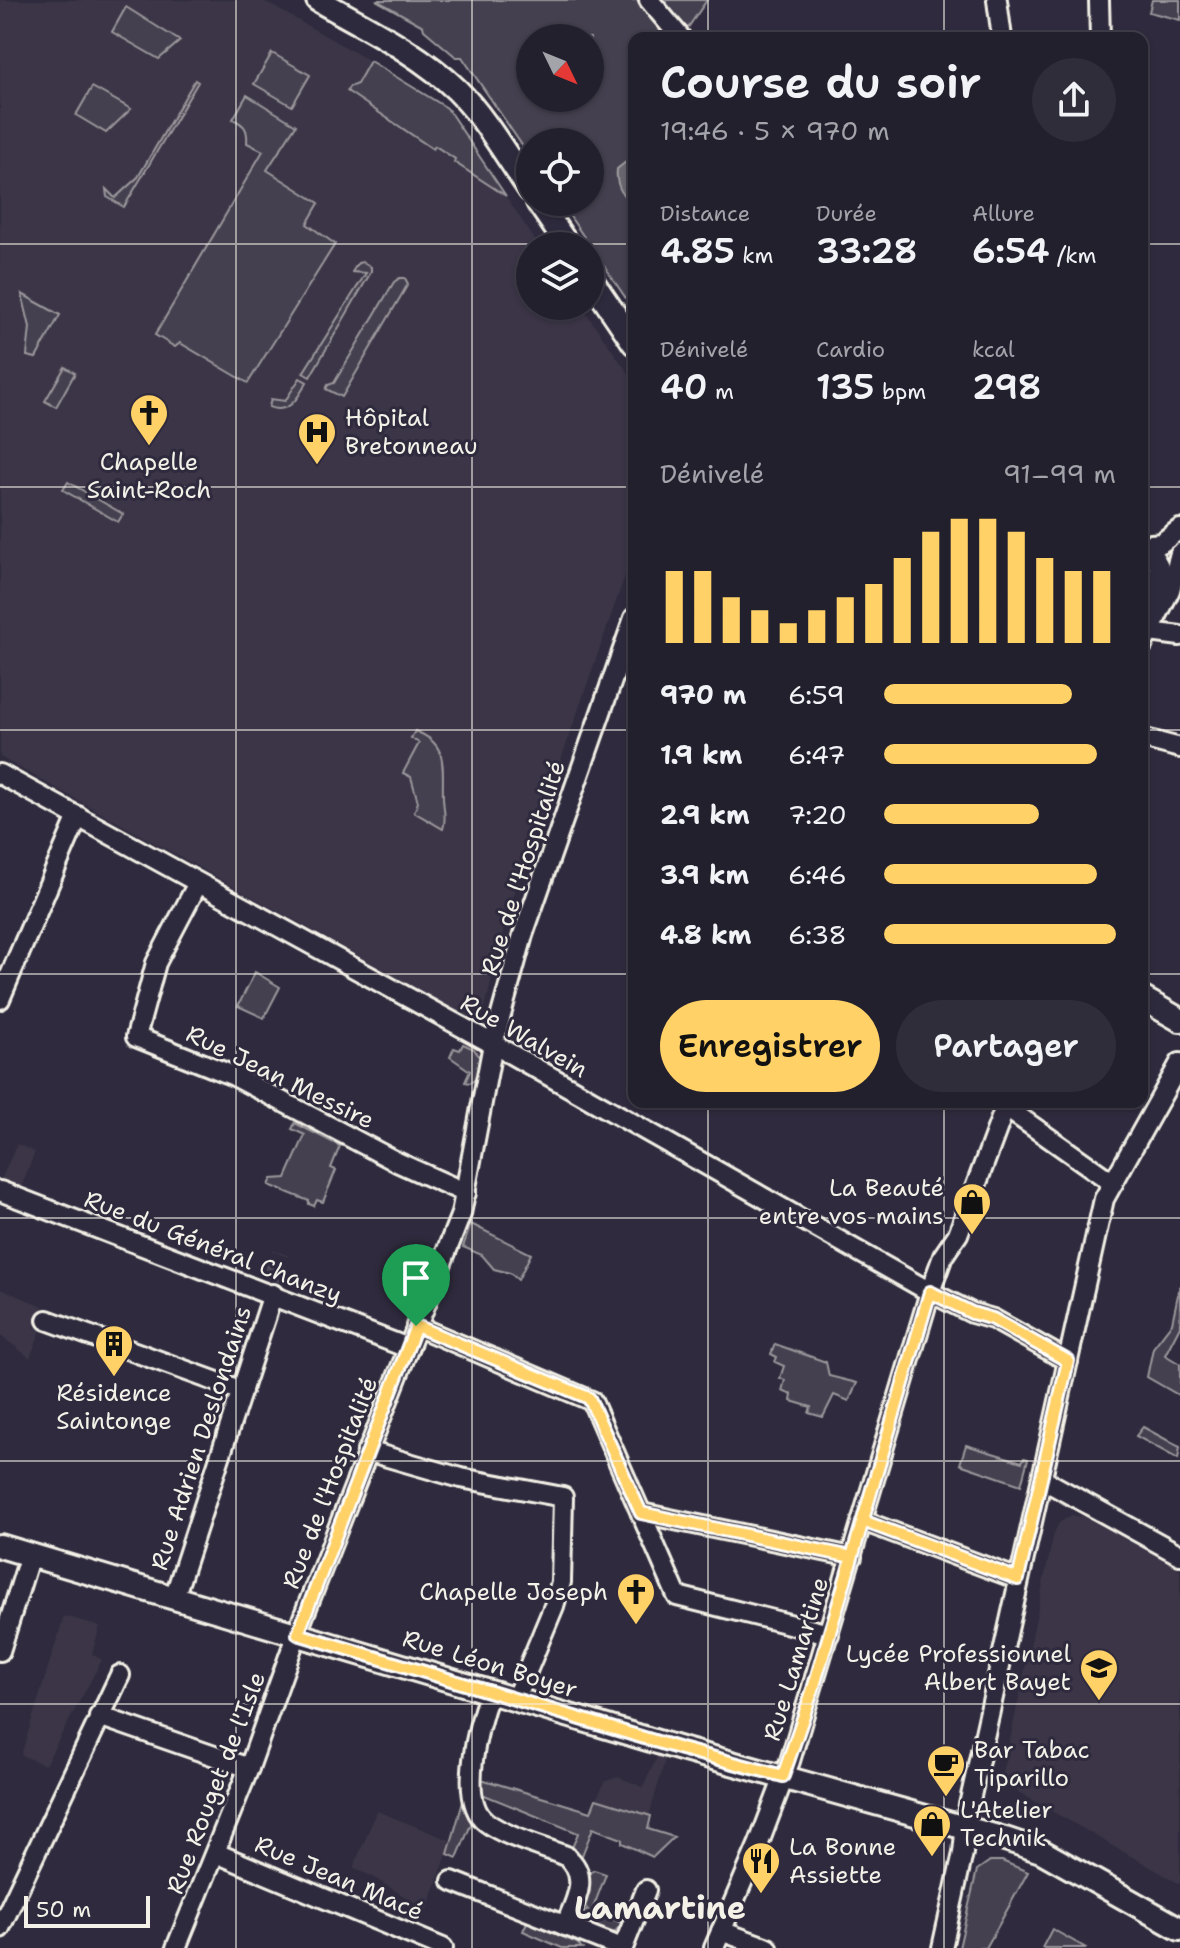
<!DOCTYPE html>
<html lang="fr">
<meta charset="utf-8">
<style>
body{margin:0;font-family:"Shantell Sans",sans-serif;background:#2f2d3a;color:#f1f3f6;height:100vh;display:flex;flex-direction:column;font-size:30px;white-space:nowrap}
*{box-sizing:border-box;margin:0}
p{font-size:26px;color:#a3a3aa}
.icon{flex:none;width:44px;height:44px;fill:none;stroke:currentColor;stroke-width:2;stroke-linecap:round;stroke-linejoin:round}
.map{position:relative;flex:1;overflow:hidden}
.panel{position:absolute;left:628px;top:32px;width:520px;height:1076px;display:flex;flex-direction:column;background:#23202e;border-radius:16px;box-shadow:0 2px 6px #0004,0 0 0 2px #403e4a}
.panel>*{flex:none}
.needle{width:52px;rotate:133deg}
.fabs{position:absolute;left:516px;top:24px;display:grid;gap:16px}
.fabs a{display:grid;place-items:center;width:88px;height:88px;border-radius:50%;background:#23202e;box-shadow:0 2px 6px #0004,0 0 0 2px #403e4a;font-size:40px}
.scale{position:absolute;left:24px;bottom:20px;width:126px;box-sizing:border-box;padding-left:8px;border:4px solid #f4f1e8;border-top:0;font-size:22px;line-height:28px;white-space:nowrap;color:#f4f1e8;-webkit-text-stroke:6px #2f2a3d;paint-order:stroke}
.pin{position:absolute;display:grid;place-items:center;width:68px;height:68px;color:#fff;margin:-82px -34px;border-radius:50% 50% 50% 0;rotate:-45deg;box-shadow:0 0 8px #0007}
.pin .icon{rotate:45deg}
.round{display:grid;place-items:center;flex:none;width:84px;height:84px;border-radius:42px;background:#2f2d3a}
.summary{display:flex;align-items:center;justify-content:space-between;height:136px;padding:0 32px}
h1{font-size:44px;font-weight:600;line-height:60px}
.metrics{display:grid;grid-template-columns:repeat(3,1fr);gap:12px;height:136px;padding:8px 32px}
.metrics div{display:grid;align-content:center}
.metrics b{font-size:34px;font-weight:600}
.metrics small{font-size:22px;font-weight:400}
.metrics p{font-size:22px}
.chart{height:224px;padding:16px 32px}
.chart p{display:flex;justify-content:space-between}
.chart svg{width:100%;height:144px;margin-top:8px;stroke:#ffd166;stroke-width:6}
.button{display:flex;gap:16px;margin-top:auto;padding:16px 32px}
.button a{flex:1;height:92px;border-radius:48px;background:#ffd166;color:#111;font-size:32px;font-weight:600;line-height:92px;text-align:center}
.button a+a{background:#2f2d3a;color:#f1f3f6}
ul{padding:0 32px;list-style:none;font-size:26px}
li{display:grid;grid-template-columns:128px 96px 1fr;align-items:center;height:60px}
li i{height:20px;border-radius:10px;background:#ffd166}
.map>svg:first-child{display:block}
.built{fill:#3b3647}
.green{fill:#454050;stroke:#9c989c;stroke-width:2;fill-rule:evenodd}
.water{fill:#6a6670;stroke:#a19ea0;stroke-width:2}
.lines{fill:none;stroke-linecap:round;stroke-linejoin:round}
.minor-tunnel{stroke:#4d4857;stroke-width:18;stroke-dasharray:18 9;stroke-linecap:butt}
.minor-casing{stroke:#f4f1e8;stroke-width:24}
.major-casing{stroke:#f4f1e8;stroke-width:28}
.minor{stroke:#2f2a3d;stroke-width:18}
.major{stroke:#2f2a3d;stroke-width:22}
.route-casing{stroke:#fff;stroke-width:16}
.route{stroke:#ffd166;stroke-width:10}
.grid{fill:none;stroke:#f4f1e8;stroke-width:2;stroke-opacity:0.55}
.labels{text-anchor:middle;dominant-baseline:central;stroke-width:6;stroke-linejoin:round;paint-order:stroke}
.poi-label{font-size:24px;fill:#f4f1e8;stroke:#2f2a3d;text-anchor:start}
.street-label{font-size:24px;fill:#f4f1e8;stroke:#2f2a3d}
.district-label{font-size:32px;font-weight:bold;fill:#f4f1e8;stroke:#2f2a3d}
</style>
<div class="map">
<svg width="1180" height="1948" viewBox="0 0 1180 1948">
<rect width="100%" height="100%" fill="#2f2a3d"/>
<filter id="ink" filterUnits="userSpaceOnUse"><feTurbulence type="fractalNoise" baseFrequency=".0125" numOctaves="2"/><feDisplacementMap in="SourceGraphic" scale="16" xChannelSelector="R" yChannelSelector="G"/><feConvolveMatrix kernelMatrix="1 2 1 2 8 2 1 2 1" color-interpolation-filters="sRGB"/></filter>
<g filter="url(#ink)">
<g class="built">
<path d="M0 0H262L370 61 447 108 539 246H530V306H581L634 381V550L507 915 484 1012 469 1017 0 757Z"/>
<path d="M17 1144 35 1152 21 1187 1 1179Z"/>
<path d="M0 1289 43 1306 34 1327 41 1330 30 1358 0 1335Z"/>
<path d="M1071 1515 1085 1517 1180 1569V1884L1001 1782 1054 1533 1059 1523Z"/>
<path d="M64 1616 100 1626 92 1654 102 1660 45 1765 21 1755Z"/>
<path d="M658 1755 666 1757 649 1816 596 1799 606 1781 618 1777 643 1787Z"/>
<path d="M377 1811 452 1841 427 1910 371 1876 353 1868Z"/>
</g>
<g class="green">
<path d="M376 0H637L668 38H634V310L560 202H590V142H530V157L462 57H456L424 30 423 26ZM530 38H590V98H530Z"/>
<path d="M663 0H707L687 29Z"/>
<path d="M1152 0H1180V20L1149 12Z"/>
<path d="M126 7 180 41 159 59 112 32Z"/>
<path d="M272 53 310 75 292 106 254 84Z"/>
<path d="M370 61 447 108 506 196 454 162 455 159 435 146 433 149 347 91 349 87 357 84Z"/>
<path d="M195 80 198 82 124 207 107 197 106 189 115 198 138 177Z"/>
<path d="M92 87 131 109 106 133 76 115Z"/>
<path d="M247 95 296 125 267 170 319 203 307 224 335 244 248 383 180 343 175 347 155 335 263 151 247 143C248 129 245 125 233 119Z"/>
<path d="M363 262 371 267V272L310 377 303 373 366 273 352 272 358 263Z"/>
<path d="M400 278H405L408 284 342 397 326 389 328 385 334 383 394 282Z"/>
<path d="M22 294 60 315 36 358 27 356 30 327Z"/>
<path d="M65 367 75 373 56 407 45 401Z"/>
<path d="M300 378 307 382C298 398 289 415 269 407L271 399 285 401Z"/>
<path d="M68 482 123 514 118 522 63 490Z"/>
<path d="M415 731C449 744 442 766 443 796 443 808 447 818 443 829L414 812 418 802 411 777 403 773 419 743 411 738Z"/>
<path d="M255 972 280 987 264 1018 238 1006Z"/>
<path d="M463 1044 474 1049 480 1058 477 1078 470 1083 465 1082 470 1071 450 1057 454 1048 460 1050Z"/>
<path d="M295 1123 340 1146 331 1168 336 1170 323 1202 317 1200 314 1206 309 1204V1201L269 1185 272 1179 286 1178 305 1135 292 1129Z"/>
<path d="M471 1224 531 1254 518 1280 510 1273 494 1269 482 1255 463 1247Z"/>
<path d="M1180 1285V1326L1165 1355 1180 1364V1396L1147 1377 1153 1348 1172 1323Z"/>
<path d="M775 1344 826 1362 829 1376 857 1383 849 1401 834 1395 823 1417 809 1413 811 1407 791 1401 792 1395 782 1391 785 1380 780 1378 784 1366 775 1362 777 1357 771 1354Z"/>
<path d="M1143 1427 1180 1447 1178 1459 1136 1436Z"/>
<path d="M966 1445 1022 1462 1024 1458 1028 1459 1021 1485 960 1464Z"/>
<path d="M481 1779 591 1812 596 1799 651 1816 648 1829 674 1837 653 1857 622 1843V1839L593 1828 581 1858 572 1848 578 1833 482 1794Z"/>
<path d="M466 1791V1807L472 1822 457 1858 448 1854Z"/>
<path d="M990 1861H1002L1028 1872 986 1948H959L977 1870Z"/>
<path d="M594 1870 606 1874 592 1911 622 1923 614 1933 592 1926 583 1913 588 1910 584 1905 590 1891V1873Z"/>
<path d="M527 1922 577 1943 582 1948H562L523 1931Z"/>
<path d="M1052 1929 1086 1948H1042Z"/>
</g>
<path class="water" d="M627 161 634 163V206C622 196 615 185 617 169Z"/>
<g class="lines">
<path class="minor-tunnel" d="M271 1279 280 1253"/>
<defs>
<g id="minor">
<path d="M649 0 681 38"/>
<path d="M997 0 1002 38"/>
<path d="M1099 0 1100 38"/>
<path d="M1142 545 1161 543 1180 529"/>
<path d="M1148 546 1159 566 1153 611"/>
<path d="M1150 632 1180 636"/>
<path d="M1142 646 1170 590 1180 553"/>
<path d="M1142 738 1180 748"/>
<path d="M0 774 493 1044 930 1292 972 1313 993 1319 1068 1361"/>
<path d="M198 883 156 963 136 1037 234 1076 397 1162 466 1193"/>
<path d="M0 999 78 816"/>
<path d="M998 1102 1113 1183"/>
<path d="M0 1191 408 1348"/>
<path d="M47 1320 242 1391"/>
<path d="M416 1326 592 1401 677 1596 829 1634"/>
<path d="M367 1451 461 1478 563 1497 561 1582 554 1606 515 1700"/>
<path d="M1042 1479 1180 1555"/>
<path d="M641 1513 852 1557"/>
<path d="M863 1521 1018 1579"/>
<path d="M174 1598 273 1294"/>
<path d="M0 1651 30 1555"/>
<path d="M490 1692C479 1722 457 1800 486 1822 506 1837 543 1847 566 1856 591 1876 575 1902 565 1926"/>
<path d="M99 1716 249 1768"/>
<path d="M216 1853 443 1948"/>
<path d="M452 1881 622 1948"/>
<path d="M0 1928 120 1675"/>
<path d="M721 1931 768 1948"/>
<path d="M176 1948 249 1768 302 1620 461 1214 493 1044 523 935 634 618"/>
<path d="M623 1948 646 1890"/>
<path d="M714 1948 759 1843 790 1761 930 1292 943 1256 958 1234 1007 1102"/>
<path d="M942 1948 963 1853 967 1814 1104 1199 1180 1063"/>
</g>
<g id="major">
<path d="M318 0C365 27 418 52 457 90 486 119 507 157 530 190"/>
<path d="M538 202 568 246"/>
<path d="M590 278 634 343"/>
<path d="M1142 998 1180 1020"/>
<path d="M0 1546 681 1749 1005 1839 1041 1851 1180 1929"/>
</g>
</defs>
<use href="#minor" class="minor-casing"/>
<use href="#major" class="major-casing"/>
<use href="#minor" class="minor"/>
<use href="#major" class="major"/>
</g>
</g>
<g class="lines" filter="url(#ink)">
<defs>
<path id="route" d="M416 1326 298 1634 681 1749 783 1776 813 1689 863 1521 1018 1579 1068 1361 993 1319 972 1313 930 1292 852 1557 641 1513 589 1398 416 1326"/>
</defs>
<use href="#route" class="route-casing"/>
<use href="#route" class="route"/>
</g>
<path class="grid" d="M236 0V1948M472 0V1948M708 0V38M944 0V38M0 244H634M1142 244H1180M0 487H634M1142 487H1180M0 730H634M1142 730H1180M0 974H634M1142 974H1180M708 1102V1948M944 1102V1948M0 1218H1180M0 1461H1180M0 1704H1180"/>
<defs>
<symbol id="church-pin" viewBox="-11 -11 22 30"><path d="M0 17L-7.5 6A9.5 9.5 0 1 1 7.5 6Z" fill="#ffd166" stroke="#2f2a3d"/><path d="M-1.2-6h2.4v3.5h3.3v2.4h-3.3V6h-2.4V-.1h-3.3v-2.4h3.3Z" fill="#111"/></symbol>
<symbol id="hospital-pin" viewBox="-11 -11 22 30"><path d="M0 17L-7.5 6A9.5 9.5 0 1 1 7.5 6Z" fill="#ffd166" stroke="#2f2a3d"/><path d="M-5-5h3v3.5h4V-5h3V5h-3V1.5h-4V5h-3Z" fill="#111"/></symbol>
<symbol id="shop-pin" viewBox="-11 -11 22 30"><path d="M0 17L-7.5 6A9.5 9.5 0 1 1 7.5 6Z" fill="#ffd166" stroke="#2f2a3d"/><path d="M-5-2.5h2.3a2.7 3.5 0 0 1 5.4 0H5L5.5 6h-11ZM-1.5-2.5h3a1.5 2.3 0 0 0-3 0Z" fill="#111"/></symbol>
<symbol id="building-pin" viewBox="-11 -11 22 30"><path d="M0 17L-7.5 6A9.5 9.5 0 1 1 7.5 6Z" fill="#ffd166" stroke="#2f2a3d"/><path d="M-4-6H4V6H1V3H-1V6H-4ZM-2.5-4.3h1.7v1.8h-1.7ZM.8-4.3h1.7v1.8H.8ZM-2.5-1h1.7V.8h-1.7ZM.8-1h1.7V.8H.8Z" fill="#111"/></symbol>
<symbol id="school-pin" viewBox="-11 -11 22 30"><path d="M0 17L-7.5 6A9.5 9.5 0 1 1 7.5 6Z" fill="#ffd166" stroke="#2f2a3d"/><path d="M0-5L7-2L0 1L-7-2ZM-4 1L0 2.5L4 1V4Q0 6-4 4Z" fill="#111"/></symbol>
<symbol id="cafe-pin" viewBox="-11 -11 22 30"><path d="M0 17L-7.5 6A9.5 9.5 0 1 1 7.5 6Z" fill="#ffd166" stroke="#2f2a3d"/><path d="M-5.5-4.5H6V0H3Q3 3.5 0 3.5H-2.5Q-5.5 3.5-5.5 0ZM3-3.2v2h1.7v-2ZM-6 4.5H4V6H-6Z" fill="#111"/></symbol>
<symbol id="restaurant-pin" viewBox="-11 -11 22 30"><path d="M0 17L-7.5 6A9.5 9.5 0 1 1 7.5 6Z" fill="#ffd166" stroke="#2f2a3d"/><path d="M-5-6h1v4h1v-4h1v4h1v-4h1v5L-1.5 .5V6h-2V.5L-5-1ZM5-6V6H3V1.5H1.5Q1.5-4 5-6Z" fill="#111"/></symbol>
</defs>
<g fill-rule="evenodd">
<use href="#church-pin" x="127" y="391" width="44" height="60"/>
<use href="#hospital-pin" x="295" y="410" width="44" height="60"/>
<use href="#shop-pin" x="950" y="1180" width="44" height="60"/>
<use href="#building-pin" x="92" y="1322" width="44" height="60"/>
<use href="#church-pin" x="614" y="1570" width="44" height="60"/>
<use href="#school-pin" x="1077" y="1646" width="44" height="60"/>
<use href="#cafe-pin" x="924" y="1742" width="44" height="60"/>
<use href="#shop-pin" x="910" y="1802" width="44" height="60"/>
<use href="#restaurant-pin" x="739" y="1839" width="44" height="60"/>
</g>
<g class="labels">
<g class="poi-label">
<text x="345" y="418">Hôpital<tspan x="345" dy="28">Bretonneau</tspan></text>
<text x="149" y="462" text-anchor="middle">Chapelle<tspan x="149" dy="28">Saint-Roch</tspan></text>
<text x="944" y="1188" text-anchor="end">La Beauté<tspan x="944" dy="28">entre vos mains</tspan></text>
<text x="114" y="1393" text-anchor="middle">Résidence<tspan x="114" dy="28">Saintonge</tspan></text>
<text x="608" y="1592" text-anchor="end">Chapelle Joseph</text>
<text x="1071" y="1654" text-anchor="end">Lycée Professionnel<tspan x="1071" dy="28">Albert Bayet</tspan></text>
<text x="974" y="1750">Bar Tabac<tspan x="974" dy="28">Tiparillo</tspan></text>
<text x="960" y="1810">L'Atelier<tspan x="960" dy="28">Technik</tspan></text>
<text x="789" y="1847">La Bonne<tspan x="789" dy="28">Assiette</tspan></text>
</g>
<g class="street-label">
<text transform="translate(523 868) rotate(-72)">Rue de l'Hospitalité</text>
<text transform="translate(524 1036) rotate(30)">Rue Walvein</text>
<text transform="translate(280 1077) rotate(26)">Rue Jean Messire</text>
<text transform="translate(213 1247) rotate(21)">Rue du Général Chanzy</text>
<text transform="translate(201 1438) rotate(-72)">Rue Adrien Deslondains</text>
<text transform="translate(330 1483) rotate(-69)">Rue de l'Hospitalité</text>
<text transform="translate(796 1659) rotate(-73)">Rue Lamartine</text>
<text transform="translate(490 1664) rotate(17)">Rue Léon Boyer</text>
<text transform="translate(216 1783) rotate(-69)">Rue Rouget de l'Isle</text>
<text transform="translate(339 1878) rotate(23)">Rue Jean Macé</text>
</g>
<g class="district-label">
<text x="660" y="1907">Lamartine</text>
</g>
</g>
</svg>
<div class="fabs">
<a><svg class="needle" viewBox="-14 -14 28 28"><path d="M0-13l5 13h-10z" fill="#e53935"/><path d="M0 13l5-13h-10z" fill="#a3a3aa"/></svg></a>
<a><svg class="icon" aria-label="locate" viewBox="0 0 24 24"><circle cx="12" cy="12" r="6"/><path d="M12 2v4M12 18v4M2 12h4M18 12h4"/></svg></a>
<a><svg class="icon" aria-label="layers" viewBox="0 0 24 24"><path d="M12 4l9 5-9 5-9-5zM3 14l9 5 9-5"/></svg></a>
</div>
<div class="scale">50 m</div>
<div class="pin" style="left:416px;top:1326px;background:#1e9e55"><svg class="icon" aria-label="arrive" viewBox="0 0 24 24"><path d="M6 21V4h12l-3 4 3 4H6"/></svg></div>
<section class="panel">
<div class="summary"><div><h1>Course du soir</h1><p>19:46 · 5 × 970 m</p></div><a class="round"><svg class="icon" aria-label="share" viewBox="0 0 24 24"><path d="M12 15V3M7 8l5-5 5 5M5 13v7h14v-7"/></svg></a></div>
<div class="metrics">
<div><p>Distance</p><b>4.85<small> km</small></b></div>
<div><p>Durée</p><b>33:28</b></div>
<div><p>Allure</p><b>6:54<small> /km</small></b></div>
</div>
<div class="metrics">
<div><p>Dénivelé</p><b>40<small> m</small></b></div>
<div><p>Cardio</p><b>135<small> bpm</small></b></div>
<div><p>kcal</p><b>298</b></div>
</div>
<div class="chart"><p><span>Dénivelé</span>91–99 m</p>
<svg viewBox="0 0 160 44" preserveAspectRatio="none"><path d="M5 44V22M15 44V22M25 44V30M35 44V34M45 44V38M55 44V34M65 44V30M75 44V26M85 44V18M95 44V10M105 44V6M115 44V6M125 44V10M135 44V18M145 44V22M155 44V22"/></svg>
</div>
<ul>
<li><b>970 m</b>6:59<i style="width:81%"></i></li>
<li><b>1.9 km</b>6:47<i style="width:92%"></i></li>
<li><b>2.9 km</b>7:20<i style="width:67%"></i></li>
<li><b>3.9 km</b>6:46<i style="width:92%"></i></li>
<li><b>4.8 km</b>6:38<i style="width:100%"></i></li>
</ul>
<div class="button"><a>Enregistrer</a><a>Partager</a></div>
</section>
</div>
